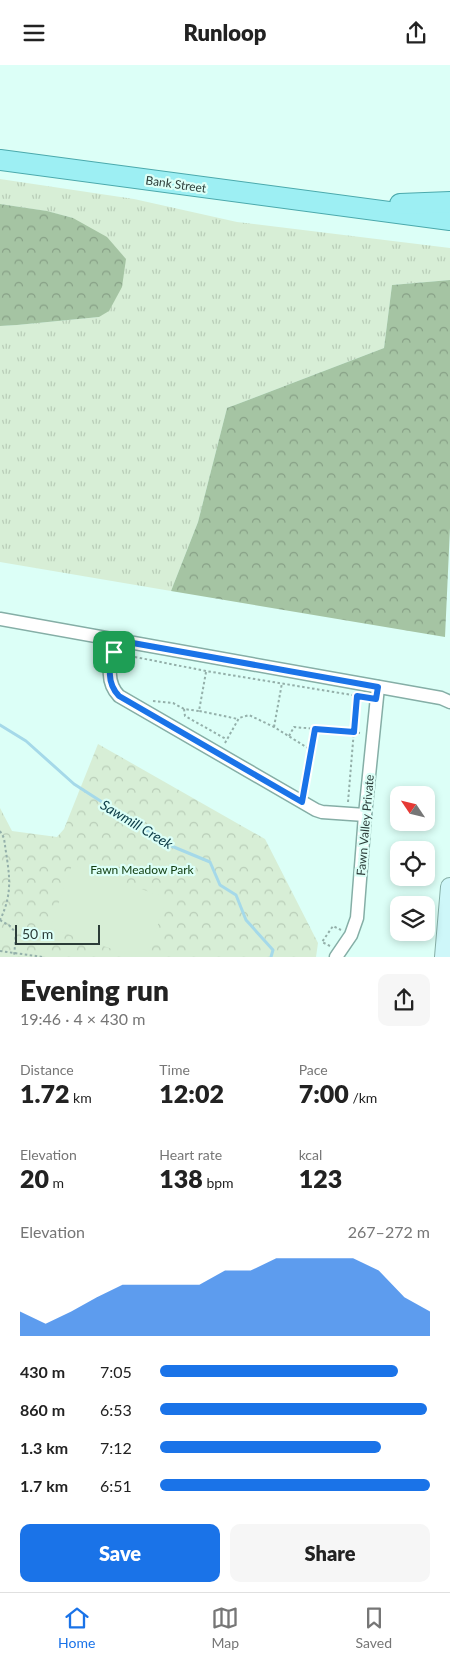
<!DOCTYPE html>
<meta charset="utf-8">
<style>
body{margin:0;font-family:Lato,sans-serif;background:#f6f6f6;color:#222;height:100vh;display:flex;flex-direction:column;font-size:19px;white-space:nowrap}
*{box-sizing:border-box;margin:0}
p{font-size:16px;color:#767676}
.icon{flex:none;width:28px;height:28px;fill:none;stroke:currentColor;stroke-width:2;stroke-linecap:round;stroke-linejoin:round}
.map{position:relative;height:892px;overflow:hidden}
.drawer{display:flex;flex-direction:column;background:#fff;flex:1}
.drawer>*{flex:none}
.needle{width:32px;rotate:305deg}
.tools{position:absolute;left:390px;top:721px;display:grid;gap:10px}
.tools a{display:grid;place-items:center;width:45px;height:45px;border-radius:10px;background:#fff;box-shadow:0 2px 8px #0003;font-size:25px}
.scale{position:absolute;left:15px;bottom:12px;width:85px;box-sizing:border-box;padding-left:5px;border:2px solid #2b3c38;border-top:0;font-size:14px;line-height:18px;white-space:nowrap;color:#2b3c38;-webkit-text-stroke:4px #dcfff7;paint-order:stroke}
.pin{position:absolute;display:grid;place-items:center;width:42px;height:42px;color:#fff;margin:-21px;border-radius:10px;box-shadow:0 2px 8px #0006}
.round{display:grid;place-items:center;flex:none;width:52px;height:52px;border-radius:10px;background:#f6f6f6}
.overview{display:flex;align-items:center;justify-content:space-between;height:85px;padding:0 20px}
h1{font-size:28px;font-weight:800;line-height:38px}
.stats{display:grid;grid-template-columns:repeat(3,1fr);gap:8px;height:85px;padding:5px 20px}
.stats div{display:grid;align-content:center}
.stats b{font-size:25px;font-weight:800}
.stats small{font-size:14px;font-weight:400}
.stats p{font-size:14px}
.chart{height:140px;padding:10px 20px}
.chart p{display:flex;justify-content:space-between}
.chart svg{width:100%;height:90px;margin-top:5px;fill:#1a73e8;opacity:.7}
.action{display:flex;gap:10px;margin-top:auto;padding:10px 20px}
.action a{flex:1;height:58px;border-radius:10px;background:#1a73e8;color:#fff;font-size:20px;font-weight:800;line-height:58px;text-align:center}
.action a+a{background:#f6f6f6;color:#222}
ul{padding:0 20px;list-style:none;font-size:16px}
li{display:grid;grid-template-columns:80px 60px 1fr;align-items:center;height:38px}
li i{height:12px;border-radius:6px;background:#1a73e8}
header{display:flex;justify-content:space-between;align-items:center;height:65px;padding:0 20px;background:#fff;font-size:22px;font-weight:800}
.menu{display:flex;justify-content:space-around;align-items:center;height:70px;border-top:1px solid #e0e0e0;background:#fff;font-size:14px;color:#767676}
.menu a{display:grid;justify-items:center;gap:2px}
.menu .current{color:#1a73e8}
.map>svg:first-child{display:block}
.grass{fill:url(#grass-tufts)}
.forest{fill:url(#forest-crowns)}
.park{fill:url(#park-crowns)}
.garden{fill:#d7eed6}
.lines{fill:none;stroke-linecap:round;stroke-linejoin:round}
.stream{stroke:#a5d9e9;stroke-width:3}
.street-casing{stroke:#85aea6;stroke-width:15}
.secondary-casing{stroke:#85aea6;stroke-width:20}
.primary-casing{stroke:#4ba9ac;stroke-width:22}
.path{stroke:#94b0aa;stroke-width:2;stroke-dasharray:2.5 2.5;stroke-linecap:butt}
.street{stroke:#fff;stroke-width:12}
.secondary{stroke:#cef7f9;stroke-width:18}
.primary{stroke:#9deff3;stroke-width:20}
.route-casing{stroke:#fff;stroke-width:10}
.route{stroke:#1a73e8;stroke-width:6}
.labels{text-anchor:middle;dominant-baseline:central;stroke-width:4.5;stroke-linejoin:round;paint-order:stroke}
.street-label{font-size:12px;fill:#2b3c38;stroke:#dcfff7}
.park-label{font-size:12px;fill:#134013;stroke:#dcfff7}
.water-label{font-size:14px;font-style:italic;fill:#0b3b46;stroke:#dcfff7}
</style>
<header><svg class="icon" aria-label="menu" viewBox="0 0 24 24"><path d="M4 6h16M4 12h16M4 18h16"/></svg>Runloop<svg class="icon" aria-label="share" viewBox="0 0 24 24"><path d="M12 15V3M7 8l5-5 5 5M5 13v7h14v-7"/></svg></header>
<div class="map">
<svg width="450" height="892" viewBox="0 0 450 892">
<defs>
<pattern id="grass-tufts" width="24" height="20" patternUnits="userSpaceOnUse" patternTransform="scale(1.25)"><rect width="24" height="20" fill="#d7eed6"/><path d="M3 7l-1-3M5 7V3M7 7l1-3M15 17l-1-3M17 17v-4M19 17l1-3" fill="none" stroke="#b9cdb8"/></pattern>
<pattern id="forest-crowns" width="20" height="18" patternUnits="userSpaceOnUse" patternTransform="scale(1.25)"><rect width="20" height="18" fill="#a5c4a3"/><path d="M2 6a3 3 0 1 1 6 0M12 15a3 3 0 1 1 6 0" fill="none" stroke="#87a086"/></pattern>
<pattern id="park-crowns" width="20" height="18" patternUnits="userSpaceOnUse" patternTransform="scale(1.25)"><rect width="20" height="18" fill="#d7eed6"/><path d="M2 6a3 3 0 1 1 6 0M12 15a3 3 0 1 1 6 0" fill="none" stroke="#b9cdb8"/></pattern>
</defs>
<rect width="100%" height="100%" fill="#dcfff7"/>
<path class="grass" d="M0 114 134 134 237 157 450 183V215L392 220 384 283 227 343 198 457 171 526 0 497V261L17 260 99 252 73 153 46 146 0 139Z"/>
<g class="forest">
<path d="M0 139 47 146 73 153 107 172 126 194 122 222 109 246 99 252 17 260 0 261Z"/>
<path d="M450 215V463L445 572 171 526 198 457 227 343 384 283 392 220Z"/>
</g>
<path class="park" d="M98 679 265 774 318 878 316 892H0V743L12 766 57 772 64 764Z"/>
<path class="garden" d="M72 800 167 833 147 892H136L50 863Z"/>
<g class="lines">
<path class="stream" d="M0 660 26 676 74 719 169 780 210 797 220 820 236 830 246 855 273 885 271 892"/>
<defs>
<g id="street">
<path d="M0 554 441 633 450 637"/>
<path d="M116 575C112 595 103 614 119 631L316 745 322 747 365 750"/>
<path d="M336 892 351 870 357 853 365 750 378 622"/>
</g>
<path id="secondary" d="M444 892 450 822"/>
<g id="primary">
<path d="M0 95 450 155"/>
<path d="M400 139 450 137"/>
</g>
</defs>
<use href="#street" class="street-casing"/>
<use href="#secondary" class="secondary-casing"/>
<use href="#primary" class="primary-casing"/>
<g class="path">
<path d="M125 590 206 606 352 630"/>
<path d="M123 605 126 591"/>
<path d="M206 607 199 646 238 654"/>
<path d="M153 636 173 638 184 644 199 646"/>
<path d="M184 644 185 651 226 674"/>
<path d="M274 662 282 618"/>
<path d="M289 671 294 662 360 668"/>
<path d="M225 678 239 653 249 650 274 662 311 685"/>
<path d="M304 726 315 664"/>
<path d="M348 737 357 629"/>
<path d="M0 766 4 773C8 805 15 824 0 855"/>
<path d="M0 855 10 861 16 868 14 892"/>
<path d="M330 881 322 877 333 861 341 865"/>
<path d="M0 886 43 892"/>
</g>
<use href="#street" class="street"/>
<use href="#secondary" class="secondary"/>
<use href="#primary" class="primary"/>
</g>
<g class="lines">
<defs>
<path id="route" d="M116 575 378 622 376 634 357 631 354 667 315 664 302 737 119 631C103 614 112 595 116 575Z"/>
</defs>
<use href="#route" class="route-casing"/>
<use href="#route" class="route"/>
</g>
<g class="labels">
<g class="street-label">
<text transform="translate(176 119) rotate(8)">Bank Street</text>
<text transform="translate(365 760) rotate(-85)">Fawn Valley Private</text>
</g>
<g class="park-label">
<text x="142" y="804">Fawn Meadow Park</text>
</g>
<g class="water-label">
<text transform="translate(137 759) rotate(31)">Sawmill Creek</text>
</g>
</g>
</svg>
<div class="tools">
<a><svg class="needle" viewBox="-14 -14 28 28"><path d="M0-13l5 13h-10z" fill="#e53935"/><path d="M0 13l5-13h-10z" fill="#767676"/></svg></a>
<a><svg class="icon" aria-label="locate" viewBox="0 0 24 24"><circle cx="12" cy="12" r="6"/><path d="M12 2v4M12 18v4M2 12h4M18 12h4"/></svg></a>
<a><svg class="icon" aria-label="layers" viewBox="0 0 24 24"><path d="M12 4l9 5-9 5-9-5zM3 14l9 5 9-5"/></svg></a>
</div>
<div class="scale">50 m</div>
<div class="pin" style="left:114px;top:587px;background:#1e9e55"><svg class="icon" aria-label="arrive" viewBox="0 0 24 24"><path d="M6 21V4h12l-3 4 3 4H6"/></svg></div>
</div>
<section class="drawer">
<div class="overview"><div><h1>Evening run</h1><p>19:46 · 4 × 430 m</p></div><a class="round"><svg class="icon" aria-label="share" viewBox="0 0 24 24"><path d="M12 15V3M7 8l5-5 5 5M5 13v7h14v-7"/></svg></a></div>
<div class="stats">
<div><p>Distance</p><b>1.72<small> km</small></b></div>
<div><p>Time</p><b>12:02</b></div>
<div><p>Pace</p><b>7:00<small> /km</small></b></div>
</div>
<div class="stats">
<div><p>Elevation</p><b>20<small> m</small></b></div>
<div><p>Heart rate</p><b>138<small> bpm</small></b></div>
<div><p>kcal</p><b>123</b></div>
</div>
<div class="chart"><p><span>Elevation</span>267–272 m</p>
<svg viewBox="0 0 160 44" preserveAspectRatio="none"><path d="M0 44V32L10 38L20 32L30 25L40 19L50 19L60 19L70 19L80 12L90 12L100 6L110 6L120 6L130 6L140 12L150 25L160 32V44z"/></svg>
</div>
<ul>
<li><b>430 m</b>7:05<i style="width:88%"></i></li>
<li><b>860 m</b>6:53<i style="width:99%"></i></li>
<li><b>1.3 km</b>7:12<i style="width:82%"></i></li>
<li><b>1.7 km</b>6:51<i style="width:100%"></i></li>
</ul>
<div class="action"><a>Save</a><a>Share</a></div>
</section>
<nav class="menu">
<a class="current"><svg class="icon" aria-label="home" viewBox="0 0 24 24"><path d="M3 11l9-7 9 7M6 9v11h12V9"/></svg>Home</a>
<a><svg class="icon" aria-label="map" viewBox="0 0 24 24"><path d="M3 6l6-2 6 2 6-2v14l-6 2-6-2-6 2zM9 4v14M15 6v14"/></svg>Map</a>
<a><svg class="icon" aria-label="saved" viewBox="0 0 24 24"><path d="M7 4h10v16l-5-4-5 4z"/></svg>Saved</a>
</nav>
